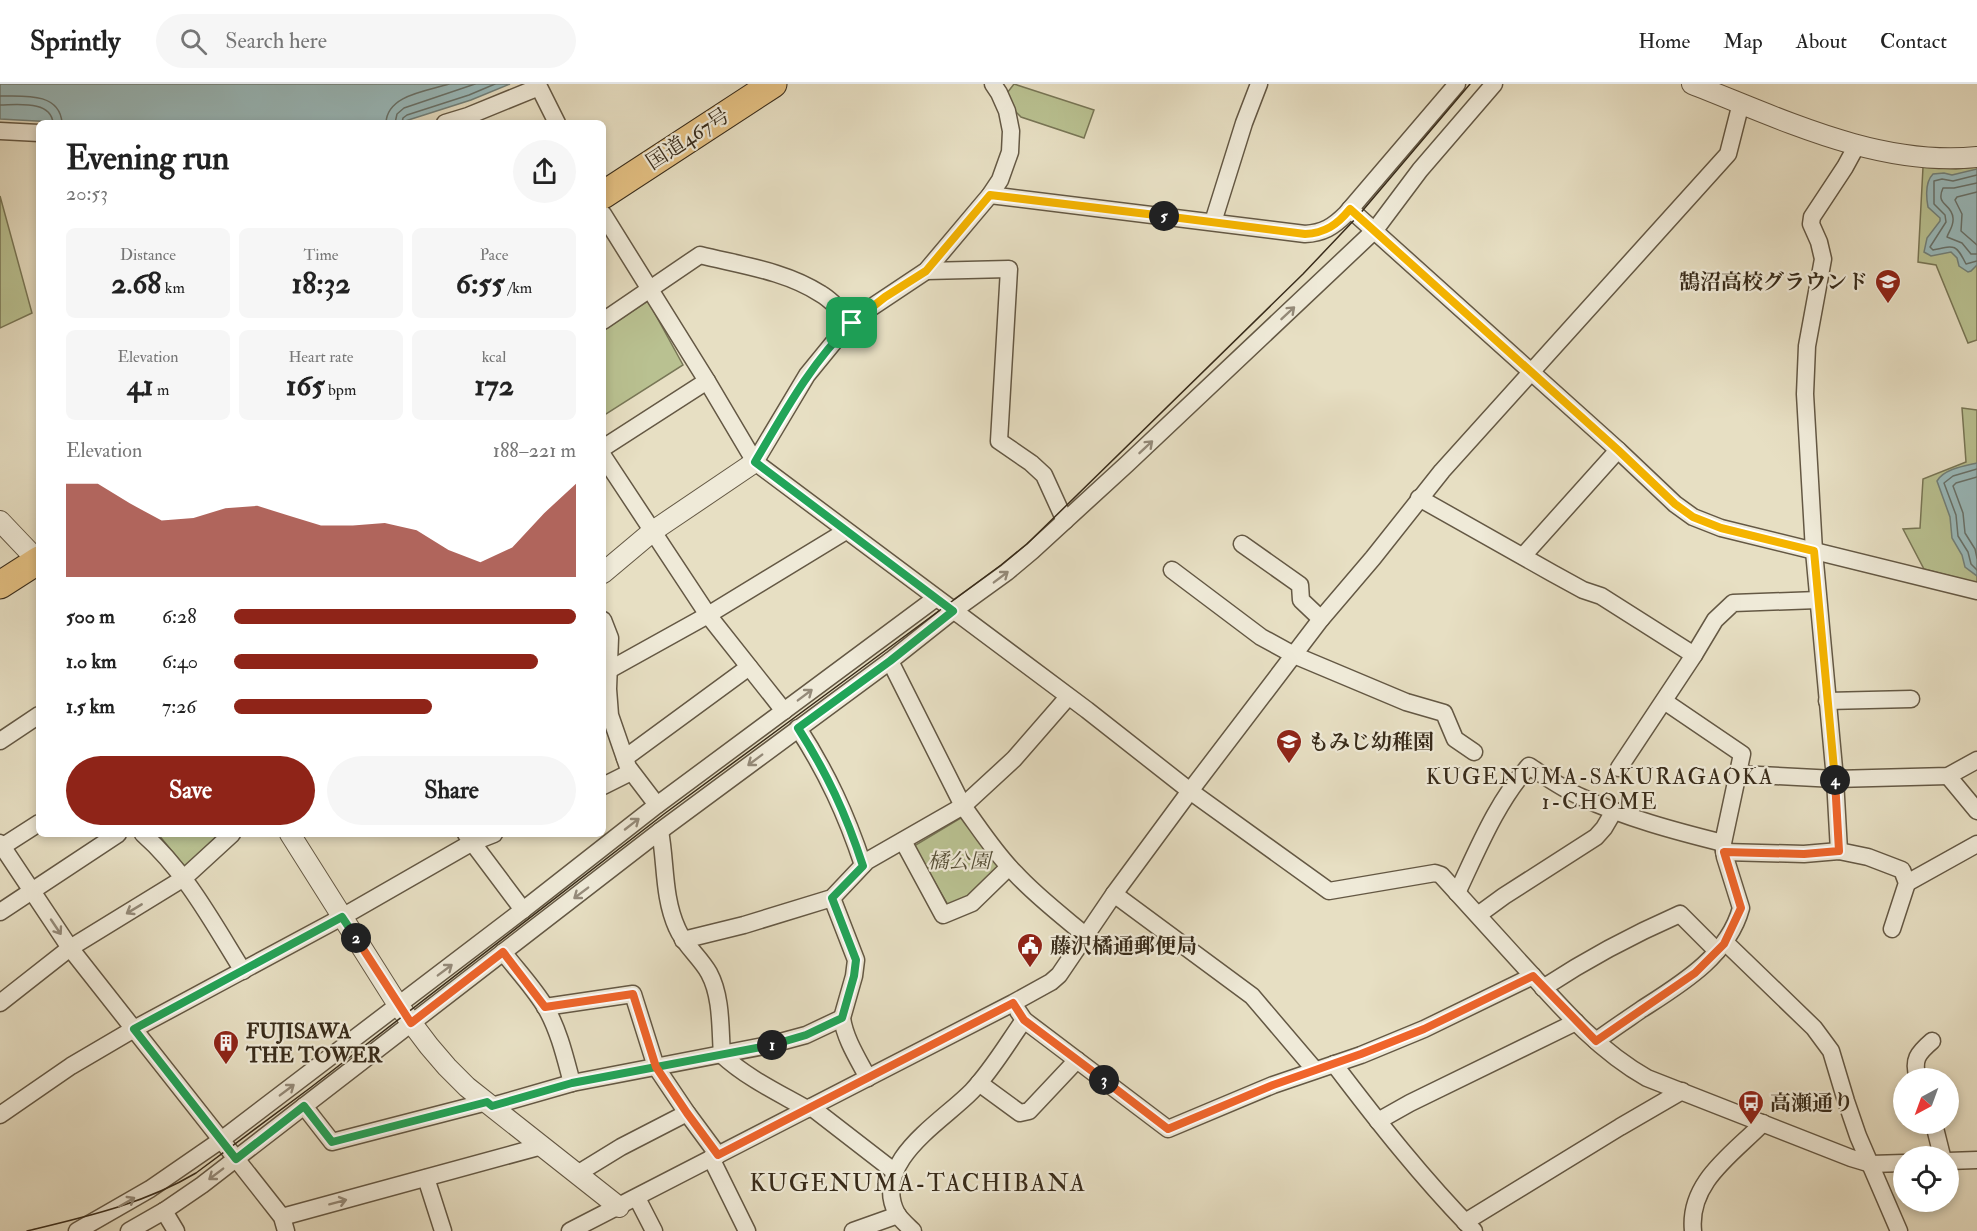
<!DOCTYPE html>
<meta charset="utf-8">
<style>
body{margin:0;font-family:"IM FELL Double Pica","Noto Serif JP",serif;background:#f6f6f6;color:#222;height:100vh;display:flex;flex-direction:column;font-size:22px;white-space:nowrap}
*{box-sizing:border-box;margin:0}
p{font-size:20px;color:#767676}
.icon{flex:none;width:33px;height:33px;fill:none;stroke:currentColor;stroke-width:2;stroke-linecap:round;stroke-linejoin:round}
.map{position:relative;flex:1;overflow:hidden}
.drawer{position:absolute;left:36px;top:36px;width:570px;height:717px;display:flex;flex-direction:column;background:#fff;border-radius:9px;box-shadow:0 3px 9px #0003}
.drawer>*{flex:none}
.needle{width:39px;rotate:221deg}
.buttons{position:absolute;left:1893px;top:984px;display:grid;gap:12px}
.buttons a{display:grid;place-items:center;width:66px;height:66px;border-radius:50%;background:#fff;box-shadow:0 3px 9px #0003;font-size:30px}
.pin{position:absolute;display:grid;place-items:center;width:51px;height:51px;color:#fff;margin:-26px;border-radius:12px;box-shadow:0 3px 9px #0006}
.km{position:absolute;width:30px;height:30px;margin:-15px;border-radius:50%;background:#222;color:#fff;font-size:16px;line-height:30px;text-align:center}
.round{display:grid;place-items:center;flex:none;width:63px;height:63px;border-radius:32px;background:#f6f6f6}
.overview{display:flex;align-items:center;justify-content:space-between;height:102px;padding:0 30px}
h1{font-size:33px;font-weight:700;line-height:45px}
.metrics{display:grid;grid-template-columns:repeat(3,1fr);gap:9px;height:102px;padding:6px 30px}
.metrics div{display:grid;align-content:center;border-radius:9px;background:#f6f6f6;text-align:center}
.metrics b{font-size:30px;font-weight:700}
.metrics small{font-size:16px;font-weight:400}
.metrics p{font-size:16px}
.chart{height:168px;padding:12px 30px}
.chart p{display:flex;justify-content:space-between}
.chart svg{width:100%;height:108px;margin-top:6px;fill:#8f2418;opacity:.7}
.button{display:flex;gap:12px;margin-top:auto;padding:12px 30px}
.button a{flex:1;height:69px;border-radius:36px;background:#8f2418;color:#fff;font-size:24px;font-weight:700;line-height:69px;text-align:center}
.button a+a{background:#f6f6f6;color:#222}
ul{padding:0 30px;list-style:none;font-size:20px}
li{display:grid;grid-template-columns:96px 72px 1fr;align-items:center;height:45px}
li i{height:15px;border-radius:8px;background:#8f2418}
header{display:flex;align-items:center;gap:36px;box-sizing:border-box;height:84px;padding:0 30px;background:#fff;border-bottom:2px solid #e0e0e0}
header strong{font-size:28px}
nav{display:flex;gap:33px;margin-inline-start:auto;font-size:21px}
.search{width:420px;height:54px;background:#f6f6f6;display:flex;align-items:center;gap:15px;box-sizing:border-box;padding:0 21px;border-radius:33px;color:#767676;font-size:22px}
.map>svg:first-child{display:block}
.green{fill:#b9c191;stroke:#787656;stroke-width:1.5}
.water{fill:#99babc;stroke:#72817b;stroke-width:1.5}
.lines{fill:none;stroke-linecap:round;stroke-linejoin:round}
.shore{stroke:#68726b;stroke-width:1.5}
.minor-casing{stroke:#645844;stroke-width:19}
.tertiary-casing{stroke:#645844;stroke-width:22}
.trunk-casing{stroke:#382b1a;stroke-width:29}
.minor{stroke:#efead8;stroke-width:16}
.tertiary{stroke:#efead8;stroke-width:20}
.trunk{stroke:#e4c082;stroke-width:27}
.tram{stroke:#382b1a;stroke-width:1.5}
.oneway{stroke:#948a79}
.split-1-casing{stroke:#fff;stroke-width:12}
.split-2-casing{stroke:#fff;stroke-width:12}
.split-3-casing{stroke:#fff;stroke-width:12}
.split-4-casing{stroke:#fff;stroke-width:12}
.split-5-casing{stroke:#fff;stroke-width:12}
.split-6-casing{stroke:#fff;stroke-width:12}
.split-1{stroke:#22a559;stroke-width:8}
.split-2{stroke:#22a559;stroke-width:8}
.split-3{stroke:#f0652b;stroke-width:8}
.split-4{stroke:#f0652b;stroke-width:8}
.split-5{stroke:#f5b400;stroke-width:8}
.split-6{stroke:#f5b400;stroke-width:8}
.labels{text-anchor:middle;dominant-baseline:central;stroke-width:4.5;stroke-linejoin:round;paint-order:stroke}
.street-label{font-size:21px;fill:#382b1a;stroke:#efead8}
.poi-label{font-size:21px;font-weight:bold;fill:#382b1a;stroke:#efead8;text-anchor:start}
.park-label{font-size:21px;font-style:italic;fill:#585038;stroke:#efead8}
.neighbourhood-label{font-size:22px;letter-spacing:1.5px;fill:#382b1a;stroke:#efead8}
.quarter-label{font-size:24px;letter-spacing:1.5px;fill:#382b1a;stroke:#efead8}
</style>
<header>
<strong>Sprintly</strong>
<div class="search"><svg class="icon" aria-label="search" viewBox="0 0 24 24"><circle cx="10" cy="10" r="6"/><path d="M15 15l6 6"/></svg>Search here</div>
<nav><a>Home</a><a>Map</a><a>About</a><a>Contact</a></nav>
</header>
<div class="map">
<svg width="1977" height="1147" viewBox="0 0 1977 1147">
<rect width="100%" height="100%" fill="#e7dfc3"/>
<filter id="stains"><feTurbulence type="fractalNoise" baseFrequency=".00333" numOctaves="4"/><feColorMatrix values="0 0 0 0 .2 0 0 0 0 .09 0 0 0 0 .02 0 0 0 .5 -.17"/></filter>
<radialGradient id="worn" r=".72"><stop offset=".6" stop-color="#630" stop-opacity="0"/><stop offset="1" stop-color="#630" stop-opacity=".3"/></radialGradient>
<g class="green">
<path d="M1014 0 1094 26 1084 54 1021 33 1015 27 1007 9Z"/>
<path d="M1923 83 1956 85 1977 83V256L1968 259 1936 181 1918 178Z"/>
<path d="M0 112 32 229 0 244Z"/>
<path d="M648 217 683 281 603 332V247Z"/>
<path d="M1962 324 1977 326V499L1924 485 1903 445 1920 444 1923 395 1966 378Z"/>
<path d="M964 732 999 781 969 812 948 821 914 762Z"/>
<path d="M158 750H219L185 783Z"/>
</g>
<g class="water">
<path d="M0 0H510L471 16 399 39H73L0 35Z"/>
<path d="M1977 85V181L1971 187 1968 188 1959 182 1957 174 1951 168 1931 172 1924 168 1927 154 1940 137V134L1928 123C1926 112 1925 98 1933 90L1944 89 1952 91Z"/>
<path d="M1977 379V492L1965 483 1962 471 1952 454 1950 433 1937 397C1944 385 1964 382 1977 379Z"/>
</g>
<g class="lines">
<g class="shore">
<path d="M0 12C23 12 60 8 62 39"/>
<path d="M0 21C17 21 51 16 53 39"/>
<path d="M386 39C387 11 427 7 449 0"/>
<path d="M395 39 397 30 404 24 475 0"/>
<path d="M402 39 403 34 407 31 469 11 495 0"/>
<path d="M1977 91 1953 97 1942 95 1934 97V120L1945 131 1946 138 1930 163 1933 166C1955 161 1956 160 1966 180L1977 177"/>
<path d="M1977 99 1954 104H1943C1935 122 1952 119 1953 134 1954 142 1949 147 1947 153L1962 159 1971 170H1977"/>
<path d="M1977 108 1957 113 1955 116 1962 130 1961 147 1977 161"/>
<path d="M1977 385 1953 392 1944 399 1956 431 1958 452 1968 468 1971 480 1977 486"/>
<path d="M1977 393 1956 399 1953 402 1963 429 1965 449 1975 465 1977 474"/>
</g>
<defs>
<g id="minor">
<path d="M445 39 468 32 539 3 557 39"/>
<path d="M0 47 39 49"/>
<path d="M990 111 1305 150C1323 149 1333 143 1346 130L1457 0"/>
<path d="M1350 125 1618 366 1675 420 1693 433 1721 444 1977 507"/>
<path d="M603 130 707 297 755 378 1087 626 1190 707 1329 807 1435 789 1441 791C1471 824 1501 857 1531 890 1566 929 1601 968 1647 994L1851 1074 1871 1080 1904 1079"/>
<path d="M1213 138 1244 39 1259 0"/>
<path d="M926 187 1009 185 999 357 1031 379 1044 391 1065 437"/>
<path d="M603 237 700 171C740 181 786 187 821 210 833 217 843 229 852 239"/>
<path d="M603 364 707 297"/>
<path d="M603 372 708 531 784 627"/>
<path d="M755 378 807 291 838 253 860 231 926 187 990 111 1000 96 1010 68 1011 47 1007 27 999 9 993 0"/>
<path d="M1419 414 1552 489 1583 506 1601 512 1694 571 1619 684"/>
<path d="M1242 460 1300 501 1301 516 1321 535"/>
<path d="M1523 472 1618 366"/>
<path d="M1172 486 1261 553 1294 571 1406 618 1444 629 1455 655 1474 668"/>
<path d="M603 536 610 554 608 605 610 631 628 683 657 721"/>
<path d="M1694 571 1715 536 1733 519 1818 516"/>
<path d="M890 577 963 722C980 745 995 769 1015 789 1036 812 1061 831 1085 851"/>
<path d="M609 586 708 531 846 447"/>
<path d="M1827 617 1911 615"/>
<path d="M798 644C827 689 846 730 863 781"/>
<path d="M0 657 39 631"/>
<path d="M625 674 749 583"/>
<path d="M1739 690 1835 695 1948 692 1977 676"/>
<path d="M1948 692 1977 727"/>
<path d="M603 702 631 688"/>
<path d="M660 747C666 779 663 813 677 844 684 861 700 873 709 889 722 913 720 945 722 971 747 994 779 1009 807 1025"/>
<path d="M143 750C186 788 213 839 243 887"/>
<path d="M466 750 523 826"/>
<path d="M903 757 943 831 972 819 1009 783"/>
<path d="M0 759 70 864 282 1133 286 1147"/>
<path d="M0 764 39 739"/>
<path d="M1839 767 1835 695 1814 467 1805 310 1807 262 1823 175 1819 158 1811 140 1812 133 1845 83 1857 61"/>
<path d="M1724 768 1804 770 1839 767 1868 773 1902 786 1907 799 1892 845"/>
<path d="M1907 799 1977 760"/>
<path d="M1457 809C1477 767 1497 717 1529 682 1546 693 1563 705 1581 713 1626 734 1675 747 1723 759"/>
<path d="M1114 810 1252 912 1315 986"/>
<path d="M832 814 856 876 854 892 842 934C845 955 858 975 868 994"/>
<path d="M0 828 118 750"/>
<path d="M1478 831 1504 812 1596 753 1604 744 1614 727"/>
<path d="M683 856 744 841 832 814 867 777 963 722 1014 675 1068 613"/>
<path d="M1725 858 1814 944 1831 967 1846 1017 1858 1052 1899 1147"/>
<path d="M503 868C517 886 534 904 546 924 559 947 565 973 572 999"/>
<path d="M1543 904C1587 875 1632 851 1680 830L1717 867"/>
<path d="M0 919 70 864 184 794 232 750"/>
<path d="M545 923 633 910 656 983 687 1029 718 1071"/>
<path d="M1024 936 1168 1045 1273 1001 1361 971 1424 945 1533 892"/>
<path d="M1596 957C1611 946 1626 936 1642 925 1681 900 1728 872 1741 824L1725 773 1723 759 1742 670 1664 617"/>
<path d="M1334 980C1378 1038 1423 1095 1474 1147"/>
<path d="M1918 994C1912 976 1918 969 1932 957"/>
<path d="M979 999 1020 1029 1029 1027 1077 976"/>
<path d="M304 1022 332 1058 487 1018"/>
<path d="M492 1022 572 999 769 961 806 951 842 934"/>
<path d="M811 1023 895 1088"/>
<path d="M0 1031 71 982 134 945 342 833 471 759 494 750"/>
<path d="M1378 1037 1410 1019 1576 938"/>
<path d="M1934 1040 1942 1072"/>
<path d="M711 1074 747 1147"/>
<path d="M1948 1077 1977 1076"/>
<path d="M577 1090 621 1063 687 1029"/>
<path d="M426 1094 443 1147"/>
<path d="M637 1114 654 1147"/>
<path d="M164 1127 176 1147"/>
<path d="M282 1133 542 1062"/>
<path d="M1465 1138 1620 1043 1682 1007"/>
<path d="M77 1147 150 1105 221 1056 523 826 657 721 936 514"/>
<path d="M129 1147 164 1127 202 1101 660 747 890 577 953 527 1007 488 1032 467 1127 380 1375 146 1420 86 1494 0"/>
<path d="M570 1147 1013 919 1051 898 1059 891 1114 810 1190 707 1321 535 1373 474 1442 387 1728 70 1741 19"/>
<path d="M853 1147 898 1131"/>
<path d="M913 1147C908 1142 901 1136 897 1130 870 1078 942 1038 972 1007 992 986 1007 960 1024 936L1018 927"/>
<path d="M1693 1147C1688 1098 1733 1070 1763 1039"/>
</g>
<g id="tertiary">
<path d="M1692 0C1782 35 1878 83 1977 73"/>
<path d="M0 437 39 478"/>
<path d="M603 489 653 447 755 378"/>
<path d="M290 750 398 921 429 962 447 983 467 1003 619 1123"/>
</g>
<g id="trunk">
<path d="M603 111 773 0"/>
<path d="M0 501 39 476"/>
</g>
</defs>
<use href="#minor" class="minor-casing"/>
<use href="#tertiary" class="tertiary-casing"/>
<use href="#trunk" class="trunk-casing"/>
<use href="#minor" class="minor"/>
<use href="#tertiary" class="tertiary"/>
<use href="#trunk" class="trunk"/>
<path class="tram" d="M27 1147C85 1133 144 1120 196 1089L310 1004 664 730 1001 481 1027 460 1303 190 1358 132 1470 0"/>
</g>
<defs><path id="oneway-shaft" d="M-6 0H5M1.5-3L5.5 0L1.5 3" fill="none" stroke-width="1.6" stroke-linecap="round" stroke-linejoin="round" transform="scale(1.5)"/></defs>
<g class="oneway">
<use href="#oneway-shaft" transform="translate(1288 229) rotate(-43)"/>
<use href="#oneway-shaft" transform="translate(1146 363) rotate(-43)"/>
<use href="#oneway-shaft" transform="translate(1001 493) rotate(-37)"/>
<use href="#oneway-shaft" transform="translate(805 611) rotate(-37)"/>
<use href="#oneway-shaft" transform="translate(755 676) rotate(143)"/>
<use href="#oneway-shaft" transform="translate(632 740) rotate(-38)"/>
<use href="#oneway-shaft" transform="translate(581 809) rotate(143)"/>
<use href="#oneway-shaft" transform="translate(134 825) rotate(149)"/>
<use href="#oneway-shaft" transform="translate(56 843) rotate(56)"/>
<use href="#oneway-shaft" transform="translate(445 886) rotate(-37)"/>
<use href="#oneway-shaft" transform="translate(287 1006) rotate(-37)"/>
<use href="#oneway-shaft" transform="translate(216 1090) rotate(143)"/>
<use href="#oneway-shaft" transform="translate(127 1118) rotate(-30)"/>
<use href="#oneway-shaft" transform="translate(338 1118) rotate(-15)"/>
</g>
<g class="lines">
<defs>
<path id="split-1" d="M772 961 806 951 842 934 854 892 856 876 832 814 863 782C846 730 827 689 798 644L890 577 953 527 755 378C784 329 811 279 852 239"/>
<path id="split-2" d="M356 854 342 833 134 945 236 1075 304 1022 332 1058 487 1018 492 1022 572 999 772 961"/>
<path id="split-3" d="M356 854 411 939 503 868 545 923 633 910 656 983 687 1029 718 1071 1013 919 1024 936 1104 996"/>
<path id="split-4" d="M1104 996 1168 1045 1273 1001 1361 970 1424 945 1533 892 1596 957 1695 889 1724 860 1741 824 1724 768 1804 770 1839 767 1835 696"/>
<path id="split-5" d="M1164 132 1305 150C1325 149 1337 141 1350 125L1618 366 1675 420 1693 433 1721 444 1814 467 1835 696"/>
<path id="split-6" d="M852 239 885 213 926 187 990 111 1164 132"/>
</defs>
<use href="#split-1" class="split-1-casing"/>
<use href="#split-2" class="split-2-casing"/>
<use href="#split-3" class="split-3-casing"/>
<use href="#split-4" class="split-4-casing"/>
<use href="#split-5" class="split-5-casing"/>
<use href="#split-6" class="split-6-casing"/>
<use href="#split-1" class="split-1"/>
<use href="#split-2" class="split-2"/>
<use href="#split-3" class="split-3"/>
<use href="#split-4" class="split-4"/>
<use href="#split-5" class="split-5"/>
<use href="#split-6" class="split-6"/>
</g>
<defs>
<symbol id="school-pin" viewBox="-11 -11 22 30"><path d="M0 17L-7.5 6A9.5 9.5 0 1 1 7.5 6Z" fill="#8f2418" stroke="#efead8"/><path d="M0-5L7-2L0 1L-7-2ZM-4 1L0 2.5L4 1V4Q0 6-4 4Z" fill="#fff"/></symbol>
<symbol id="civic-pin" viewBox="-11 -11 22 30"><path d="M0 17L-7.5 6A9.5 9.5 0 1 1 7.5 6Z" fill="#8f2418" stroke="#efead8"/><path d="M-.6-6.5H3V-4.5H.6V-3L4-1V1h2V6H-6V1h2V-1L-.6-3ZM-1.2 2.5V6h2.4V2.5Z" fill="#fff"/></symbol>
<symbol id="building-pin" viewBox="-11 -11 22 30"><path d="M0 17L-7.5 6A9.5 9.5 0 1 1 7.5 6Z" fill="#8f2418" stroke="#efead8"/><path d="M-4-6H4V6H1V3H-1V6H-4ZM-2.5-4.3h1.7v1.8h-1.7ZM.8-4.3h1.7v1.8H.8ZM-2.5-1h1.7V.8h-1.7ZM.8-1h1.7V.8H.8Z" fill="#fff"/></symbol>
<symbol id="bus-pin" viewBox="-11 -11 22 30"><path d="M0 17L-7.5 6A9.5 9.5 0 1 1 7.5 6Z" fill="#8f2418" stroke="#efead8"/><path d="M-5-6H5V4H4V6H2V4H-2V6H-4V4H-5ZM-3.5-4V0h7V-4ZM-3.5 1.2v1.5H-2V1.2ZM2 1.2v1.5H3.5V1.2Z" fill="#fff"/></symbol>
</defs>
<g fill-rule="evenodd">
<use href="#school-pin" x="1873" y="183" width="30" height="40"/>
<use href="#school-pin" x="1274" y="643" width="30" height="40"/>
<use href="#civic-pin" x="1015" y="847" width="30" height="40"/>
<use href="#building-pin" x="211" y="944" width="30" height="40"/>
<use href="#bus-pin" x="1736" y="1004" width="30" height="40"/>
</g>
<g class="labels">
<g class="street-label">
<text transform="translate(688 55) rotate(-33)">国道467号</text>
</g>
<g class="poi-label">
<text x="1868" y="198" text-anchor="end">鵠沼高校グラウンド</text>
<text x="1308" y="658">もみじ幼稚園</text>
<text x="1050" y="862">藤沢橘通郵便局</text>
<text x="246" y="947">FUJISAWA<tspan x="246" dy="24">THE TOWER</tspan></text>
<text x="1770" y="1019">高瀬通り</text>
</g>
<g class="park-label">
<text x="959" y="777">橘公園</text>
</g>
<g class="neighbourhood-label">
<text x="1600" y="693">KUGENUMA-SAKURAGAOKA<tspan x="1600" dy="25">1-CHOME</tspan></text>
</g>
<g class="quarter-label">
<text x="918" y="1099">KUGENUMA-TACHIBANA</text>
</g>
</g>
<rect width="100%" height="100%" filter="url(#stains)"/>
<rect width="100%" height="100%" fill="url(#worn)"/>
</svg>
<div class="buttons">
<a><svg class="needle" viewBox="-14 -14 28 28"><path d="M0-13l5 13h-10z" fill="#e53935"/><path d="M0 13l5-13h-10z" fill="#767676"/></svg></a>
<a><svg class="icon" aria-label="locate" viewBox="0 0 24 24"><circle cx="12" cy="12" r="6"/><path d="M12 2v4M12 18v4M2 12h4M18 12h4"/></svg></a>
</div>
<div class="pin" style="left:852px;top:239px;background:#1e9e55"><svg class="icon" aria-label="arrive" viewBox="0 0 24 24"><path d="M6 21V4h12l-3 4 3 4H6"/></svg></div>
<b class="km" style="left:772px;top:961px">1</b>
<b class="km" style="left:356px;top:854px">2</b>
<b class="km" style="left:1104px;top:996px">3</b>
<b class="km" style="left:1835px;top:696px">4</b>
<b class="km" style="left:1164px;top:132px">5</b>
<section class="drawer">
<div class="overview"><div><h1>Evening run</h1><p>20:53</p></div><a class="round"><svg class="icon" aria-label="share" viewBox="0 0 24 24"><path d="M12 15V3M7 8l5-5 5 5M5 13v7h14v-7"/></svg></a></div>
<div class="metrics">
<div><p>Distance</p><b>2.68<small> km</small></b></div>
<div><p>Time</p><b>18:32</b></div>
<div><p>Pace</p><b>6:55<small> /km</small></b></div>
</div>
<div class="metrics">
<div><p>Elevation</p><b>41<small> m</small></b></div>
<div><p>Heart rate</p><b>165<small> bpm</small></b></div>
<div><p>kcal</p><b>172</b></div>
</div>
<div class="chart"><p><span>Elevation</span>188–221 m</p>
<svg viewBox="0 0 160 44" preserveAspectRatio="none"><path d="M0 44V6L10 6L20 14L30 21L40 20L50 16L60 15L70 19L80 23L90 23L100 22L110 25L120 33L130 38L140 32L150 18L160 6V44z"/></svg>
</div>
<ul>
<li><b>500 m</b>6:28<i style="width:100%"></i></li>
<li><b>1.0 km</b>6:40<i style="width:89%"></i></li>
<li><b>1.5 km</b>7:26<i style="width:58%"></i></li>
</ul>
<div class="button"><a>Save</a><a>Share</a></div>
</section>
</div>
